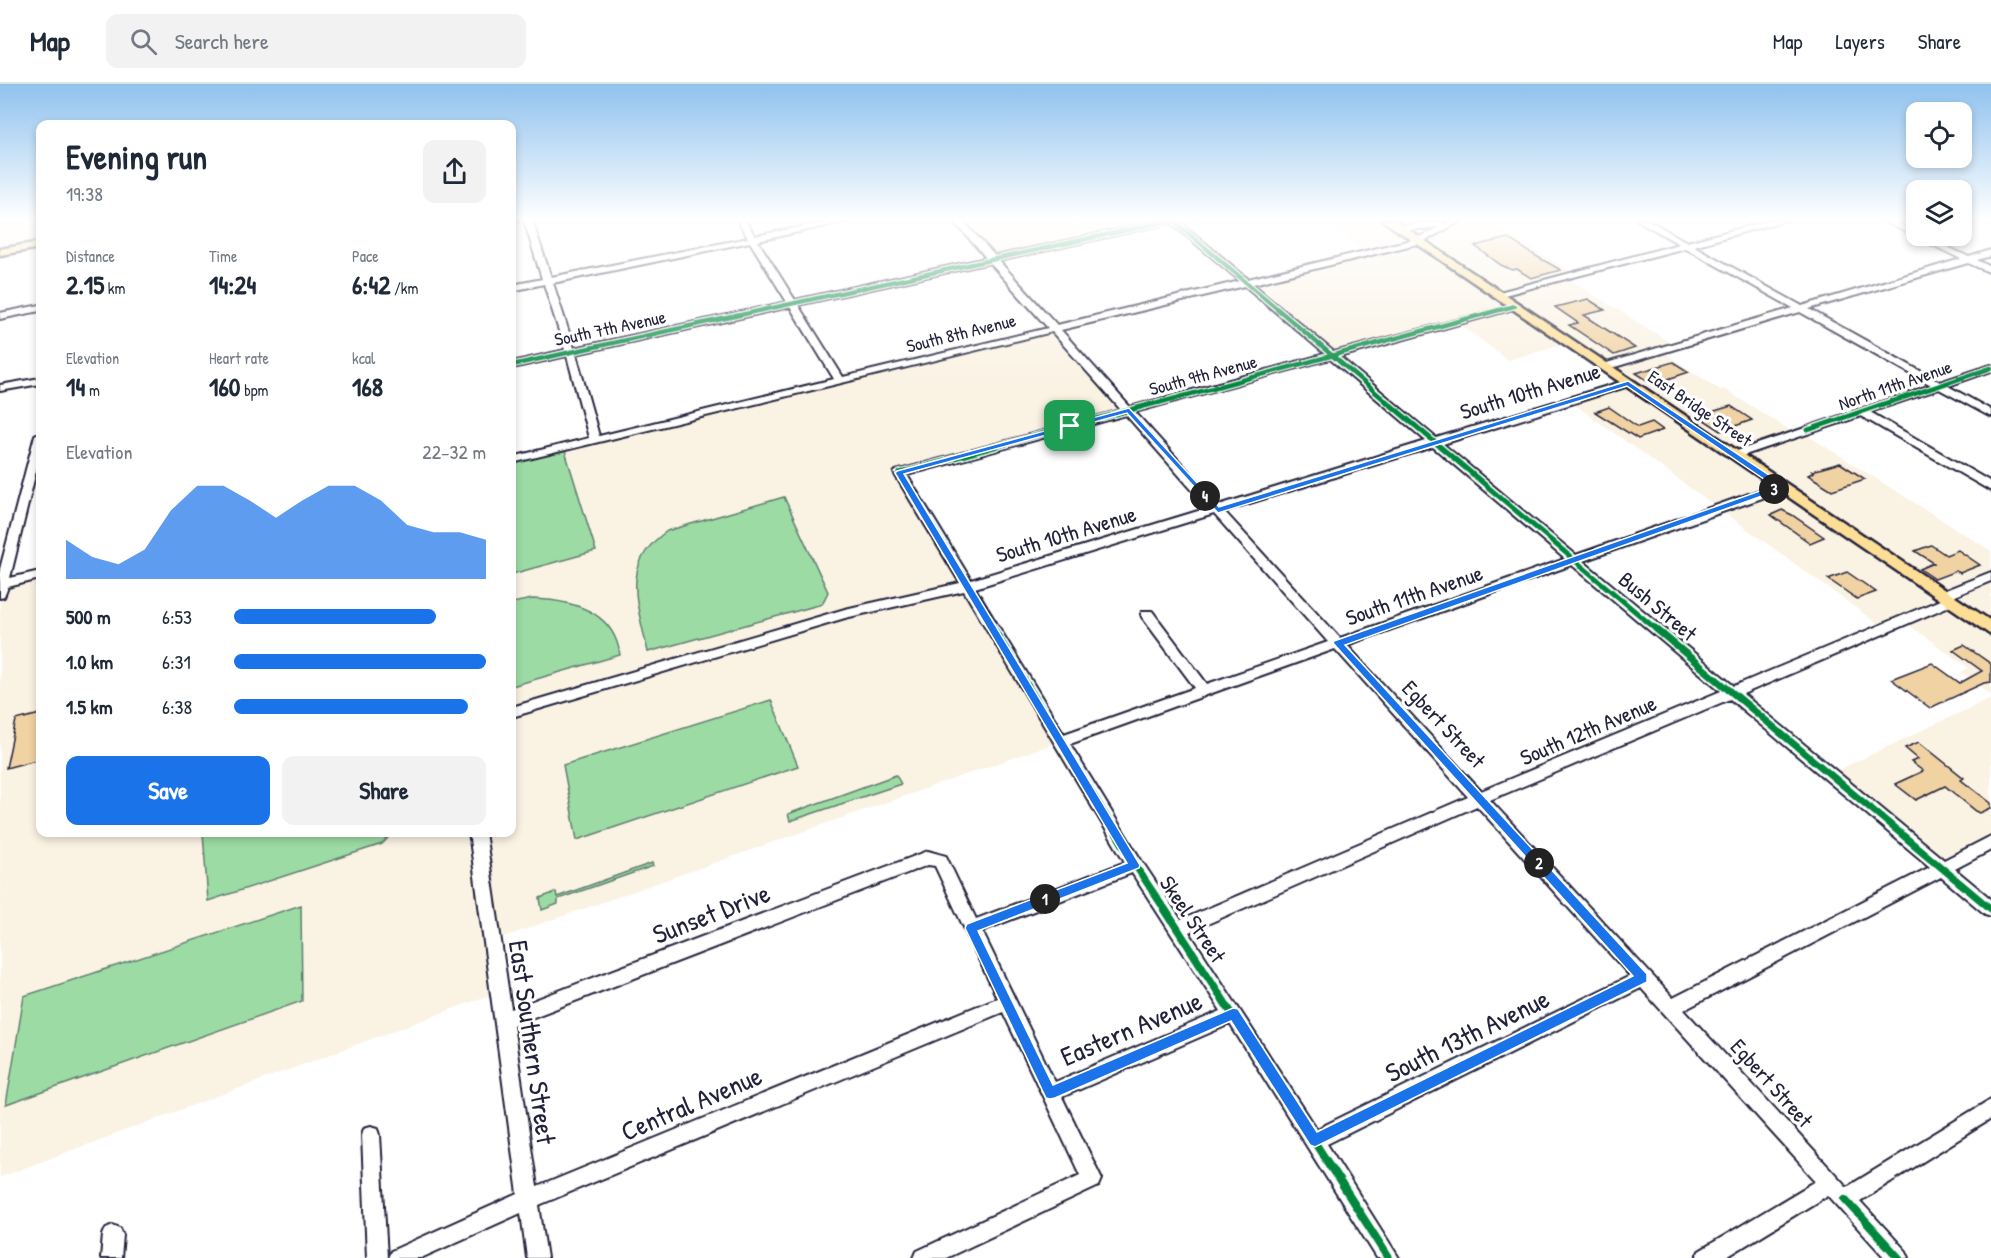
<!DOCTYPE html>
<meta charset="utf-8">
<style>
body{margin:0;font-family:"Patrick Hand",sans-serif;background:#f2f2f3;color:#1f2937;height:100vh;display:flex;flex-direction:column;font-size:22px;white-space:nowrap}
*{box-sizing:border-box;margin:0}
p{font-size:20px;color:#747a83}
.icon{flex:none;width:33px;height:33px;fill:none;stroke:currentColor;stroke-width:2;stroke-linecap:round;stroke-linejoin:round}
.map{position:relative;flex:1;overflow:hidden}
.details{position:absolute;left:36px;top:36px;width:480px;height:717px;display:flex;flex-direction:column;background:#fff;border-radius:12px;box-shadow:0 3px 9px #0003}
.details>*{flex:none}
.buttons{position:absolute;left:1906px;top:18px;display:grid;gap:12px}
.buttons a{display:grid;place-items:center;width:66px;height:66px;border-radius:12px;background:#fff;box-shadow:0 3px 9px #0003;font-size:30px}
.pin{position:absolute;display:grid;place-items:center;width:51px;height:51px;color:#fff;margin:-26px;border-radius:12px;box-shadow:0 3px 9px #0006}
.km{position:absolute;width:30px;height:30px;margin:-15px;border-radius:50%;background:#222;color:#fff;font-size:16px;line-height:30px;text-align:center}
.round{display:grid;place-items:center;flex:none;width:63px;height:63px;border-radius:12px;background:#f2f2f3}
.summary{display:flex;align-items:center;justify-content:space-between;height:102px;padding:0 30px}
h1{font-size:33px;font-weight:700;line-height:45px}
.figures{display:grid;grid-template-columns:repeat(3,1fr);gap:9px;height:102px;padding:6px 30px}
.figures div{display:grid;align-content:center}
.figures b{font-size:26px;font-weight:700}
.figures small{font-size:16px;font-weight:400}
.figures p{font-size:16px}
.chart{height:168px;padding:12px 30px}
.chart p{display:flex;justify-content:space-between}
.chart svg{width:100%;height:108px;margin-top:6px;fill:#1a73e8;opacity:.7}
.primary-button{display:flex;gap:12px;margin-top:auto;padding:12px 30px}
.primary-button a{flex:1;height:69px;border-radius:12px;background:#1a73e8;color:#fff;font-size:24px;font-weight:700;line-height:69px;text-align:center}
.primary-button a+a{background:#f2f2f3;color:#1f2937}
ul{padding:0 30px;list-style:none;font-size:20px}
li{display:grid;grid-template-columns:96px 72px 1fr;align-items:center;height:45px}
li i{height:15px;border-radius:8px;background:#1a73e8}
header{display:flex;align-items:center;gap:36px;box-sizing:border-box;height:84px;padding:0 30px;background:#fff;border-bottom:2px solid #e0e1e3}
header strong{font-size:28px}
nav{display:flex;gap:33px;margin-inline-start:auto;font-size:21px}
.search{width:420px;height:54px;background:#f2f2f3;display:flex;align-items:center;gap:15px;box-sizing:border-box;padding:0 21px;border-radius:12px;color:#747a83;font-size:22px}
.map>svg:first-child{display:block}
.built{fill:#faf2e3}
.green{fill:#9cdba4;stroke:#5f7e70;stroke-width:1.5}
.building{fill:#f0d2a3;stroke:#22223b;stroke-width:1.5}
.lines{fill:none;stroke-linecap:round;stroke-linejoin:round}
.minor-casing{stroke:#22223b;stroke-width:4}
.major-casing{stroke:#22223b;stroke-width:5}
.minor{fill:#fff;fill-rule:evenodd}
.major{fill:#fdde96;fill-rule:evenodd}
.cycleway-far3-casing{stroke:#fff;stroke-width:7}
.cycleway-far2-casing{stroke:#fff;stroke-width:8}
.cycleway-far1-casing{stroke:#fff;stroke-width:10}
.cycleway-casing{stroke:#fff;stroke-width:12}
.cycleway-far3{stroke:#00873e;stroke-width:4.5}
.cycleway-far2{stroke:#00873e;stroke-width:5}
.cycleway-far1{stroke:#00873e;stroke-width:7}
.cycleway{stroke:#00873e;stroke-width:8}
.route{fill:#1a73e8;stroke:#fff;stroke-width:1.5;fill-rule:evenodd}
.labels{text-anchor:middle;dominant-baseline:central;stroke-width:6;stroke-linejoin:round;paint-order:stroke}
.far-street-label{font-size:18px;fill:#22223b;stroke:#fff}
.street-label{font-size:22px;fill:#22223b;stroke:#fff}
.near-street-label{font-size:27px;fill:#22223b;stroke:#fff}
</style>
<header>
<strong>Map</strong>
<div class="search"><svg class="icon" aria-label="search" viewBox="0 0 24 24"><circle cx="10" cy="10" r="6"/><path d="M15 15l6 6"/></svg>Search here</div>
<nav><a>Map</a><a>Layers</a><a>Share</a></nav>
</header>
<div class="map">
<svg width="1991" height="1174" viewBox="0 0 1991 1174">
<rect width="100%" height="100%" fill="#fff"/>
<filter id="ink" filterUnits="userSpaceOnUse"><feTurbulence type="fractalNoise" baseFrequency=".0167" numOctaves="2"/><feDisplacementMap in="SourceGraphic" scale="12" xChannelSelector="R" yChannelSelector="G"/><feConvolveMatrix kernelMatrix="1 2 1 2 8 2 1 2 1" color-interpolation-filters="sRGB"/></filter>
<g filter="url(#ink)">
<g class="built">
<path d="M22 136H40V161L0 168V140Z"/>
<path d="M957 136H1173L993 176Z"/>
<path d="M1322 136H1489L1574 190 1565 193 1676 262 1661 267 1720 306 1724 305 1796 350 1802 348 1991 467V610L1961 588 1969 584 1903 537 1885 545 1570 317 1627 300 1568 258 1508 276 1457 238 1334 272 1248 199 1366 169Z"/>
<path d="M1055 245 1129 326 900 389 1061 657 492 857 498 908 0 1093V501L40 491V748H512V490L596 466 564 364Z"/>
<path d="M1991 614V759L1942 784 1830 690Z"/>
</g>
<g class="green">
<path d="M564 364 596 467 512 490V376Z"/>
<path d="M784 413 828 508 822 520 648 568C638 521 619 480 667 447Z"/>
<path d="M532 515C571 516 614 526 620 571L512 602V519Z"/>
<path d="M771 616 798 682 577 756 563 681Z"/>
<path d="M896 691 901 700 790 737 788 730Z"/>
<path d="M203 749V748L393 749 382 760 208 817Z"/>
<path d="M652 779 653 782 558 815V820L542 826 540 814 556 808 557 813Z"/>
<path d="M301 821 302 917 6 1021 24 912Z"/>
</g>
<g class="building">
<path d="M1507 154 1536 172 1561 186 1531 194 1517 185 1512 186 1501 181 1475 162Z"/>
<path d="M1588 215 1605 226 1584 231 1635 264 1614 271 1569 241 1578 239 1555 223Z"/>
<path d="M1673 278 1689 288 1653 300 1636 289Z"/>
<path d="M1731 322 1752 336 1721 347 1698 332Z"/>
<path d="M1609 323 1638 343 1652 338 1663 346 1638 355 1595 328Z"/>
<path d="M1840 379 1865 395 1832 406 1808 391 1814 388 1812 387Z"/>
<path d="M1782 426 1792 431 1824 453 1810 459 1771 431Z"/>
<path d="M1931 461 1946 471 1958 466 1980 481 1960 489 1956 487 1935 495 1920 485 1934 479 1915 467Z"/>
<path d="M1847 488 1876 508 1857 515 1828 495Z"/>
<path d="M1964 561 1991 580V598L1984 599 1930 624 1891 595 1932 579 1960 599 1982 587 1953 566Z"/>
<path d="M40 630V675L6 684 16 636Z"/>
<path d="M1919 658 1964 694 1961 696 1991 719V724L1980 729 1976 727 1945 702 1916 716 1895 700 1923 687 1911 678 1918 675 1905 664Z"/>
</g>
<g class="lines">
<defs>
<g id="minor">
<path d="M512 136H519L512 140Z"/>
<path d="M524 136H532L551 193 748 154 737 136H745L755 152 836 136H853L758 157 795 216 986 174 953 136H962L995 172 1161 136H1178L1248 195 1415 155 1439 143 1398 147 1394 144 1395 142 1441 137 1445 140 1452 136H1463L1421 159 1253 200 1334 268 1517 220V224L1340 273 1436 354 1624 297H1632V301L1443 360 1576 471 1777 400H1785V406L1583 477 1734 602 1940 516 1936 512 1938 509 1991 488V497L1952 513 1956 517 1954 520 1743 610 1944 776 1991 752V766L1955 785 1991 815V832L1985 830 1941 793 1684 926 1847 1103 1991 1015V1035L1860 1117 1906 1167 1909 1174H1885L1828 1111 1725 1174H1696L1699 1167 1816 1097 1641 904 1327 1060 1399 1174H1377L1230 940 1062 1013 1102 1095 1099 1102 946 1174H914L917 1167 1080 1091 1003 928 539 1121 547 1174H527L521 1129 421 1174H388L391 1167 518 1110 469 748H485L511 925 928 767 946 772 976 835 1125 778 964 507 845 534 512 633V623L845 525 960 499 894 389 896 387 1121 326 1052 248 512 379V373L589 354 567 272 512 284V278L565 266 544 200 512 207V201L542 195ZM1171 139 1240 197 1057 241 999 177ZM750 158 787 218 574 264 553 199ZM990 179 1048 244 843 293 798 221ZM1245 202 1325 270 1130 323 1061 246ZM790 223 834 295 599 352 576 270ZM1330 275 1426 357 1219 421 1135 328ZM1126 331 1208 424 971 496 907 391ZM1433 363 1565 475 1340 554 1224 427ZM1214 430 1328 558 1207 600 1152 527H1142L1141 530 1142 533 1195 604 1064 650 975 504ZM1572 481 1721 607 1481 707 1347 561ZM1335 565 1468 713 1181 836 1141 776 1070 660ZM1730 615 1930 783 1673 914 1490 716ZM1477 722 1630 892 1317 1045 1189 848ZM928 781 935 782 997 914 537 1103 513 941ZM1132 789 1221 927 1055 998 982 847Z"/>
<path d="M1637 136H1648L1687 158 1772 136H1787L1694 162 1802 222 1961 175 1881 136H1892L1917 148V152H1924L1969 173 1991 166V172L1977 176 1991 183V189L1968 179 1809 225 1940 298 1991 281V287L1948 302 1991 326V333L1939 305 1870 328 1991 398V407L1861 332 1739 373H1731V369L1931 301 1800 228 1608 285H1600V281L1793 224 1685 164 1497 213 1492 210 1679 160Z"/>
<path d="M40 221V227L0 235V229Z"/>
<path d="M40 294V300L0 307V301Z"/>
<path d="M40 348V371L10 494 40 487V495L8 503 4 513 0 514V485L35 351Z"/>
<path d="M371 1042 378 1044 380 1051 387 1174H367L362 1051 364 1044Z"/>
<path d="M113 1141 120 1144 123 1151 121 1174H101L103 1151 106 1144Z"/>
</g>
<g id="major">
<path d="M1382 136H1394L1991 537V551Z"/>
<path d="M40 158V164L0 171V165Z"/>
</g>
</defs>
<use href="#minor" class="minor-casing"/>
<use href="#major" class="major-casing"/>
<use href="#minor" class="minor"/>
<use href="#major" class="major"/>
<defs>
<g id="cycleway-far3">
<path d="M512 281 1173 136 1388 319"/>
<path d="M1158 319 1514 222"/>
<path d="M1888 319 1991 284"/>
</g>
<g id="cycleway-far2">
<path d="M1386 317 1656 545"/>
<path d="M1808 346 1892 317"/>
<path d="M994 545 900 389 1163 317"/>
</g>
<g id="cycleway-far1">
<path d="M993 544 1135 781 1165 826"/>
<path d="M1655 544 1991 825"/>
</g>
<g id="cycleway">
<path d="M1164 824 1389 1174"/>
<path d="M1845 1115 1899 1174"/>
</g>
</defs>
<use href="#cycleway-far3" class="cycleway-far3-casing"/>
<use href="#cycleway-far2" class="cycleway-far2-casing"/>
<use href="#cycleway-far1" class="cycleway-far1-casing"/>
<use href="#cycleway" class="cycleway-casing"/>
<use href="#cycleway-far3" class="cycleway-far3"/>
<use href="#cycleway-far2" class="cycleway-far2"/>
<use href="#cycleway-far1" class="cycleway-far1"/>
<use href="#cycleway" class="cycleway"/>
</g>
</g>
<linearGradient id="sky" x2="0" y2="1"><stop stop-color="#8fc2ee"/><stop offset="0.45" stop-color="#fff"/><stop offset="1" stop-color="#fff" stop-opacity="0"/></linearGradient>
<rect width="1991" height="301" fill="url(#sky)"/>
<path class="route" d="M1628 297 1784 401V404L1345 561 1647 890V898L1315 1063 1310 1061 1231 937 1055 1014 1050 1015 1046 1014 965 844 967 840 1127 779 895 389 897 387 1129 324 1219 423ZM1627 302 1774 402 1334 557 1333 559 1633 892 1317 1048 1238 925 1233 924 1053 1001 978 847 1139 784 1140 781 904 390 1127 329 1218 429Z"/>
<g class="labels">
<g class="far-street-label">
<text transform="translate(610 244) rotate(-12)">South 7th Avenue</text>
<text transform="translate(961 249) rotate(-14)">South 8th Avenue</text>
<text transform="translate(1203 291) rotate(-15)">South 9th Avenue</text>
<text transform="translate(1895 301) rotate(-19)">North 11th Avenue</text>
<text transform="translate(1700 324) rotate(34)">East Bridge Street</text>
</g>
<g class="street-label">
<text transform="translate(1530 307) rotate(-17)">South 10th Avenue</text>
<text transform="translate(1066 450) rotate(-17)">South 10th Avenue</text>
<text transform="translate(1414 511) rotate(-19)">South 11th Avenue</text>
<text transform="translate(1658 522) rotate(40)">Bush Street</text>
<text transform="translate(1444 640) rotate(47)">Egbert Street</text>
<text transform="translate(1588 646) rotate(-23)">South 12th Avenue</text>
<text transform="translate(1193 835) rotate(56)">Skeel Street</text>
<text transform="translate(1772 999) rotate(48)">Egbert Street</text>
</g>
<g class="near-street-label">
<text transform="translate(711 829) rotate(-21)">Sunset Drive</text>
<text transform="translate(1131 944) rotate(-23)">Eastern Avenue</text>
<text transform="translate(1467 951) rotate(-26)">South 13th Avenue</text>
<text transform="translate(533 958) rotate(82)">East Southern Street</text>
<text transform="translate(691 1019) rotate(-23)">Central Avenue</text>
</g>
</g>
</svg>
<div class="buttons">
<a><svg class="icon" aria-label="locate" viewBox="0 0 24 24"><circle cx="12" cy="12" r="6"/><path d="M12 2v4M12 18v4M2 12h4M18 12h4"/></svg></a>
<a><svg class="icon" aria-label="layers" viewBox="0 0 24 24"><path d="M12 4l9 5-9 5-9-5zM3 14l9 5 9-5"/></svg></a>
</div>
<div class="pin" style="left:1070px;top:342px;background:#1e9e55"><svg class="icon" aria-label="arrive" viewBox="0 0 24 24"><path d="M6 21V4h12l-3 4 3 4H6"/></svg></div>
<b class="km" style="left:1045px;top:815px">1</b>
<b class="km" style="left:1539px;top:779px">2</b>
<b class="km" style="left:1774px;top:405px">3</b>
<b class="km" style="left:1205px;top:412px">4</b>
<section class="details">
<div class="summary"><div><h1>Evening run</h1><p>19:38</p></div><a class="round"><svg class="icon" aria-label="share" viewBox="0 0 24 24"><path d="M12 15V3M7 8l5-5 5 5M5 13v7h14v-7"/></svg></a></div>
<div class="figures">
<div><p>Distance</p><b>2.15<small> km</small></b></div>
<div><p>Time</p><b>14:24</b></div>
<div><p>Pace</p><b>6:42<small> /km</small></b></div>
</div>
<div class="figures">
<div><p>Elevation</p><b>14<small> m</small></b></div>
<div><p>Heart rate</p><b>160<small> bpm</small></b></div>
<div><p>kcal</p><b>168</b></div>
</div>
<div class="chart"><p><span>Elevation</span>22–32 m</p>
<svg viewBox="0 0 160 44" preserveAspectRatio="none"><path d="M0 44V28L10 35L20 38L30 32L40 16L50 6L60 6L70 12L80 19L90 12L100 6L110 6L120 12L130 22L140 25L150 25L160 28V44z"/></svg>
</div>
<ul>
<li><b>500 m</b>6:53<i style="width:80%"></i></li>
<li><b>1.0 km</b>6:31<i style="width:100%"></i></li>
<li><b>1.5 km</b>6:38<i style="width:93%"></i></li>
</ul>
<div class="primary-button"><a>Save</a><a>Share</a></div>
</section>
</div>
